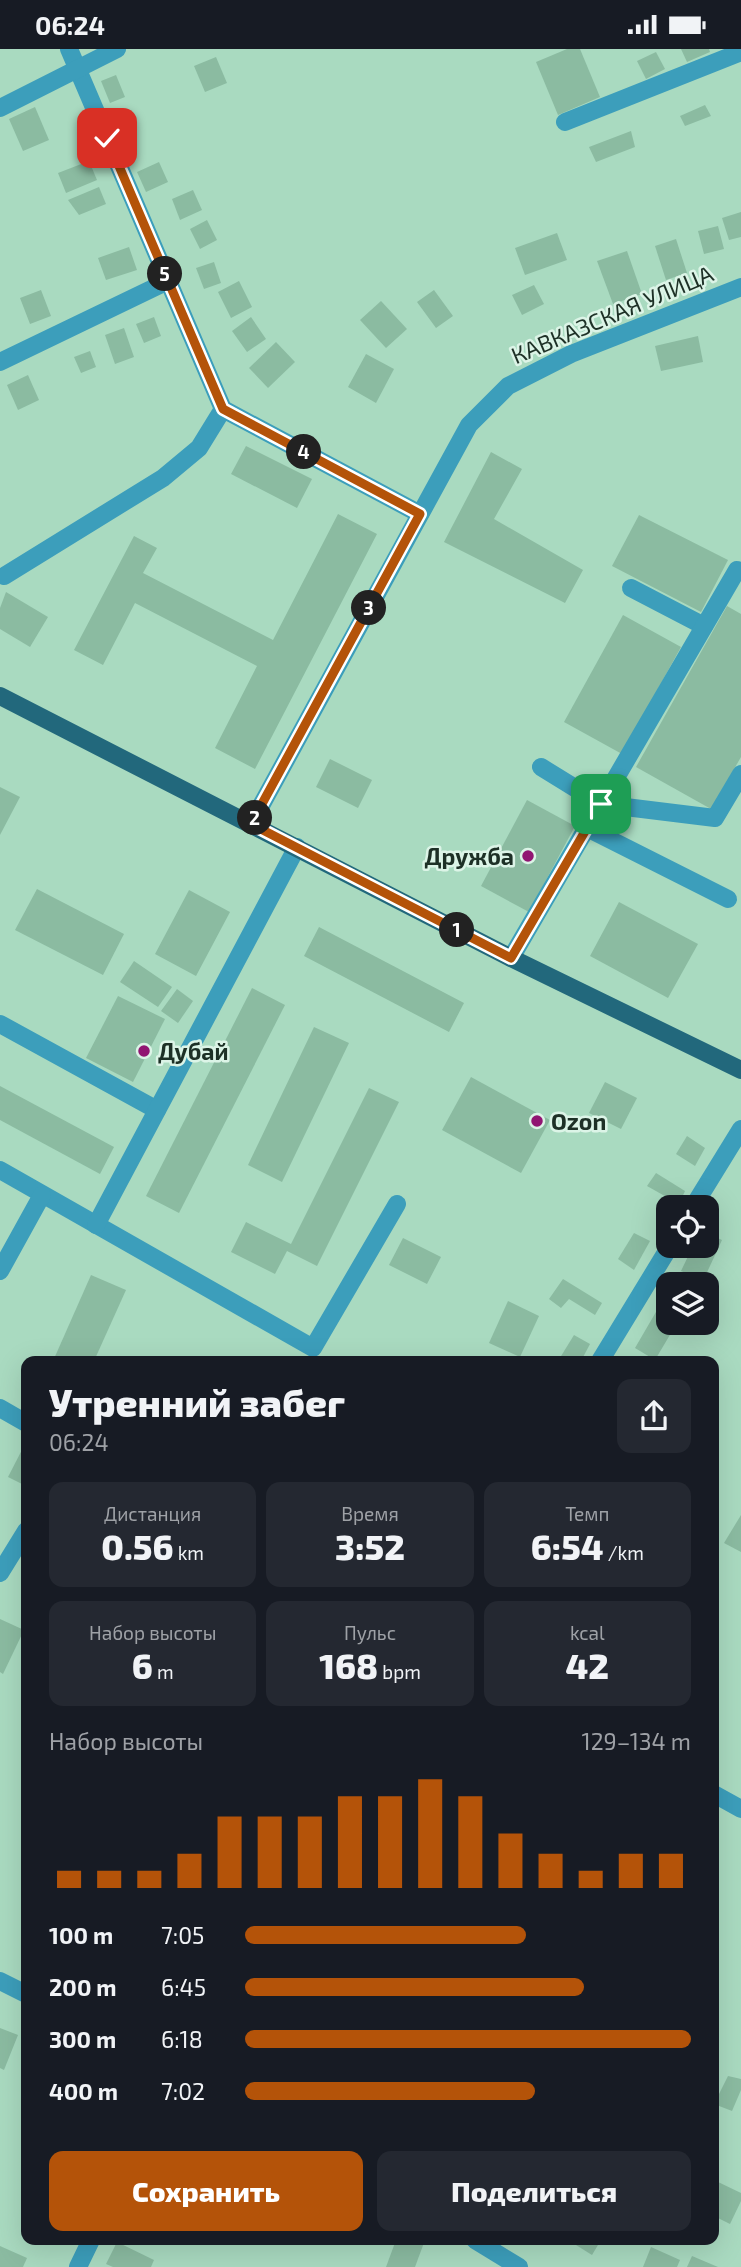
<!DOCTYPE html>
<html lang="ru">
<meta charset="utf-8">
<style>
body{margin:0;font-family:"Exo 2",sans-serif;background:#242831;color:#f1f3f6;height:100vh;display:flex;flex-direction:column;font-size:26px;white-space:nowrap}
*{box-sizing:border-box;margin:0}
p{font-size:23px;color:#9ea1a6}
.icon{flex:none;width:38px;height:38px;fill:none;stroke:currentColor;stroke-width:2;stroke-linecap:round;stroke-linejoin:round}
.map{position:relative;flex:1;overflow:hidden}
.sheet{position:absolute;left:21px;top:1307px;width:698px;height:889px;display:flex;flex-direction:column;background:#171b24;border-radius:14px;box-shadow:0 7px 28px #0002}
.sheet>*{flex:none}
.tools{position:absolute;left:656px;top:1146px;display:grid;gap:14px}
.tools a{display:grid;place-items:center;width:63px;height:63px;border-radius:14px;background:#171b24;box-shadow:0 7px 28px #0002;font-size:35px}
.pin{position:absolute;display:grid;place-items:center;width:60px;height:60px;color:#fff;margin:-30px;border-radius:14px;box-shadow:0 4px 10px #0006}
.km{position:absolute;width:35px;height:35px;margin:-18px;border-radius:50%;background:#222;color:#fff;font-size:19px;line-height:35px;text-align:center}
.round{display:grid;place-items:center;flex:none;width:74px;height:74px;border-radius:14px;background:#242831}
.head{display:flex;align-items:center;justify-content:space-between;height:119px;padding:0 28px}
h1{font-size:38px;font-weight:800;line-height:52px}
.metrics{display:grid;grid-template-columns:repeat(3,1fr);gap:10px;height:119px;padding:7px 28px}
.metrics div{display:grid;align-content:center;border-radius:14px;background:#242831;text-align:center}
.metrics b{font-size:35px;font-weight:800}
.metrics small{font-size:19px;font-weight:400}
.metrics p{font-size:19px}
.chart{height:196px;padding:14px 28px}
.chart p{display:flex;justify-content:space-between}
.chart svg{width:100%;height:126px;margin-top:7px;stroke:#b45309;stroke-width:6}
.button{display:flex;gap:14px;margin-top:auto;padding:14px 28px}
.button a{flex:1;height:80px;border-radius:14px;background:#b45309;color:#fff;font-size:28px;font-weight:800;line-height:80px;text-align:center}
.button a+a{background:#242831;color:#f1f3f6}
ul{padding:0 28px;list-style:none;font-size:23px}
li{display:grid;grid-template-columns:112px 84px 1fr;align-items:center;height:52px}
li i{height:18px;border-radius:9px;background:#b45309}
.status{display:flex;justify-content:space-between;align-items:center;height:49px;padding:0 35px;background:#171b24;direction:ltr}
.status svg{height:19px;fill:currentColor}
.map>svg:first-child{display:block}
.building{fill:#8bbba1}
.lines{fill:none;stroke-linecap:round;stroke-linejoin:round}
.minor{stroke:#3c9ebb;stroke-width:18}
.major{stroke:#22687c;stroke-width:18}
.route-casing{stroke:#fff;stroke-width:14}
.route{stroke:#b45309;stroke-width:9}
.poi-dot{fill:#911572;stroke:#dcf4e7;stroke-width:2.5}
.labels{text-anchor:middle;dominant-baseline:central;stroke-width:5;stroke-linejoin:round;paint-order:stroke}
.street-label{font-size:23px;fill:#1d3026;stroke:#dcf4e7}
.poi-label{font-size:23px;font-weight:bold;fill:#1d3026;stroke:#dcf4e7;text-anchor:start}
</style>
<div class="status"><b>06:24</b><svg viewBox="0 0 49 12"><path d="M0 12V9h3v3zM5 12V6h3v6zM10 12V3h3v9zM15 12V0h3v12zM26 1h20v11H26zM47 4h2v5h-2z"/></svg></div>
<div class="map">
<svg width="741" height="2218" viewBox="0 0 741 2218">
<rect width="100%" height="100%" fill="#a9dac0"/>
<g class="building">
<path d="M567 0H580L600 48 558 66 536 13Z"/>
<path d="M681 0H709L710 3 687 13Z"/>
<path d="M656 3 665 20 646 30 637 12Z"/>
<path d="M216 8 227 34 205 43 194 17Z"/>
<path d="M116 26 125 48 110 54 101 32Z"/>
<path d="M705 56 711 67 685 77 680 67Z"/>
<path d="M35 58 49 91 23 102 9 70Z"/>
<path d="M631 82 635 98 596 113 589 98Z"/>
<path d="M89 112 97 131 66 144 58 124Z"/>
<path d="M159 113 168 133 146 143 137 123Z"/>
<path d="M99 138 106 155 79 166 68 151Z"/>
<path d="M193 141 202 161 180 171 172 150Z"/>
<path d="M741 163V188L729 191 722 169Z"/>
<path d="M207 171 217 191 200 200 190 180Z"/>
<path d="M718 177 724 200 704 205 698 182Z"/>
<path d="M557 184 567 211 525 226 515 199Z"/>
<path d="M676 190 687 224 666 231 655 197Z"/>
<path d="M129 198 137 221 106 231 98 209Z"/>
<path d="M627 202 642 245 613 255 597 212Z"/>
<path d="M214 213 221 234 204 240 196 219Z"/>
<path d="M239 232 252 258 231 269 218 243Z"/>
<path d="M534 236 544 255 522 266 512 246Z"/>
<path d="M41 241 51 267 30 275 20 249Z"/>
<path d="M434 241 453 267 436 279 417 253Z"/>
<path d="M381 252 407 280 386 299 360 271Z"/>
<path d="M154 268 161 287 144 294 136 275Z"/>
<path d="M251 268 266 290 247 303 232 282Z"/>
<path d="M124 279 134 308 115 315 105 286Z"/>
<path d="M698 287 703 313 661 322 655 297Z"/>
<path d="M276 293 295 313 268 339 249 319Z"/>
<path d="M90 302 96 318 81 324 74 308Z"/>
<path d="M366 305 394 320 376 354 348 338Z"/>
<path d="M28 326 39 351 18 361 7 336Z"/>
<path d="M246 397 312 430 297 459 231 425Z"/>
<path d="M491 403 522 420 494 470 583 521 565 554 444 493Z"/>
<path d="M338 465 377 485 255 720 215 699 257 617 135 554 103 616 74 601 134 487 157 499 143 524 273 591Z"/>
<path d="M639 466 728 511 701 563 612 517Z"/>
<path d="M6 543 48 568 30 598 0 580V559Z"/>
<path d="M727 557 741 565V708L711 760 636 718Z"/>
<path d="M623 566 681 598 622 705 564 673Z"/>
<path d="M330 710 372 731 358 759 316 738Z"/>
<path d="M0 738 20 748 0 786Z"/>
<path d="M527 751 575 777 529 863 481 837Z"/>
<path d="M37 840 124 885 103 926 15 881Z"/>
<path d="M189 841 230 863 196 927 155 905Z"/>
<path d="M619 853 698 895 668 949 590 907Z"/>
<path d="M319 878 464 954 449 983 304 907Z"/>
<path d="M134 912 172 938 158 958 120 933Z"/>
<path d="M252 939 285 956 179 1164 146 1147Z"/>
<path d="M177 940 193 952 178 974 161 962Z"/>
<path d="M118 947 165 970 133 1033 86 1009Z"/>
<path d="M314 978 349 994 282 1133 248 1116Z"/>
<path d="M471 1028 550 1071 521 1124 442 1081Z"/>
<path d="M605 1033 637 1049 621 1080 589 1064Z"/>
<path d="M0 1037 114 1098 100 1125 0 1071Z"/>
<path d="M369 1039 399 1053 317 1217 287 1202 275 1225 231 1203 246 1173 291 1195Z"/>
<path d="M687 1087 705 1099 695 1117 676 1105Z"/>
<path d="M656 1124 685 1142 679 1155 647 1137Z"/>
<path d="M634 1184 650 1192 634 1221 618 1210Z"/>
<path d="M707 1184 722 1191 703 1232 681 1222 693 1197H707Z"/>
<path d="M403 1189 441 1208 427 1235 389 1216Z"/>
<path d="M91 1226 126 1241 94 1312H53Z"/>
<path d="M563 1230 602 1254 595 1266 569 1250 561 1259 549 1250Z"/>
<path d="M508 1252 539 1267 520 1308 489 1294Z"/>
<path d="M660 1256 668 1261V1274H677L655 1311 635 1299Z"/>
<path d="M574 1286 590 1295 581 1312H558Z"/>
<path d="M26 1393V1437L8 1428Z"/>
<path d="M741 1466V1503L724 1494Z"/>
<path d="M0 1570 24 1581 3 1625 0 1623Z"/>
<path d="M0 1979 18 1986 4 2021 0 2019Z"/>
<path d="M728 2027 741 2030V2041L732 2062 714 2055Z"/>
<path d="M716 2132 741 2144V2152L730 2175 714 2167Z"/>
<path d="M396 2191H425L415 2218H386Z"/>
<path d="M568 2191H601L592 2206Z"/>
<path d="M117 2193 154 2211 151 2218H113L106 2215Z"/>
<path d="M0 2197 27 2209 23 2218H0Z"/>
<path d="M651 2198 680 2211 677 2218H643Z"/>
<path d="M692 2207 718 2218H687Z"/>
</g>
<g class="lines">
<g class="minor">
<path d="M69 0 223 360 420 465"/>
<path d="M0 59 117 0"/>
<path d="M565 73 741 3"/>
<path d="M0 313 168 232"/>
<path d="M4 527 163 429 199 399 223 360"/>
<path d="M631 539 704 577"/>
<path d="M541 718 601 755 715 769 741 725"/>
<path d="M251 775 469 376 508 337 571 305 741 238"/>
<path d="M587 779 728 850"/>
<path d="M511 909 737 521 741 522"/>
<path d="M0 975 157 1061"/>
<path d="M0 1121 313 1299 397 1155"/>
<path d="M693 1158 741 1080"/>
<path d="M96 1176 297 798"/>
<path d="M0 1222 42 1146"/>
<path d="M600 1312 670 1197"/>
<path d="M0 1359 26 1374"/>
<path d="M0 1524 26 1482"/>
<path d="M714 1745 741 1760"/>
<path d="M0 1932 26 1945"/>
<path d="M475 2191 519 2218"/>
<path d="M78 2218 91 2191"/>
</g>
<path class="major" d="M0 647 511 909 741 1021"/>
</g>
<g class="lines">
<defs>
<path id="route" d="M107 89 223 360 420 465 251 775 511 909 601 755"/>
</defs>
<use href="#route" class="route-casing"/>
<use href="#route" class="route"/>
</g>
<g class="poi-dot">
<circle cx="528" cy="807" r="7"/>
<circle cx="144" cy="1002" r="7"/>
<circle cx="537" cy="1072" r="7"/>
</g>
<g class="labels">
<g class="street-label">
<text transform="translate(612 265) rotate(-23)">КАВКАЗСКАЯ УЛИЦА</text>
</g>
<g class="poi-label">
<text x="514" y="807" text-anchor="end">Дружба</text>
<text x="158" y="1002">Дубай</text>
<text x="551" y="1072">Ozon</text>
</g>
</g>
</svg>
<div class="tools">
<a><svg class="icon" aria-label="locate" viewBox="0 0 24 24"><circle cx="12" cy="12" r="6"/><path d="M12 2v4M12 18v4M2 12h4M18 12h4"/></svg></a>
<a><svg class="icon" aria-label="layers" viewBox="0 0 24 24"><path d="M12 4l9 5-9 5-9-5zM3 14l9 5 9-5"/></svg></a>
</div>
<div class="pin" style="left:601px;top:755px;background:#1e9e55"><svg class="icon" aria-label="arrive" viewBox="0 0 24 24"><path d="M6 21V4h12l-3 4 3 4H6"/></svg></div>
<div class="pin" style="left:107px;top:89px;background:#d93025"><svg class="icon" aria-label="check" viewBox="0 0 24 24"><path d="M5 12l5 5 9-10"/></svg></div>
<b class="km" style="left:457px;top:881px">1</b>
<b class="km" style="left:255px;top:769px">2</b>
<b class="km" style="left:369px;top:559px">3</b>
<b class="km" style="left:304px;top:403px">4</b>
<b class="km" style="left:165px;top:225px">5</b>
<section class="sheet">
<div class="head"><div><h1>Утренний забег</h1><p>06:24</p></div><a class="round"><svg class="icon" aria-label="share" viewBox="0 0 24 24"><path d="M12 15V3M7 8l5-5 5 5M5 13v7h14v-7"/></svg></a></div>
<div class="metrics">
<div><p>Дистанция</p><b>0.56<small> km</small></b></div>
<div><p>Время</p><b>3:52</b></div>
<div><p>Темп</p><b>6:54<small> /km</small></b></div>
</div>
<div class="metrics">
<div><p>Набор высоты</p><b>6<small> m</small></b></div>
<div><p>Пульс</p><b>168<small> bpm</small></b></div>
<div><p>kcal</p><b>42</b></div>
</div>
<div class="chart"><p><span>Набор высоты</span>129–134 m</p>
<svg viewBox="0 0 160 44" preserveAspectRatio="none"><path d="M5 44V38M15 44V38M25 44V38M35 44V32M45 44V19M55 44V19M65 44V19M75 44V12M85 44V12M95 44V6M105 44V12M115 44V25M125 44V32M135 44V38M145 44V32M155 44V32"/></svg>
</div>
<ul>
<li><b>100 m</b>7:05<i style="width:63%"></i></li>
<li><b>200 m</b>6:45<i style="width:76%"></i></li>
<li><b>300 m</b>6:18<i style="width:100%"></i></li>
<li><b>400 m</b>7:02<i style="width:65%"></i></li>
</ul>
<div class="button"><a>Сохранить</a><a>Поделиться</a></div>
</section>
</div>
